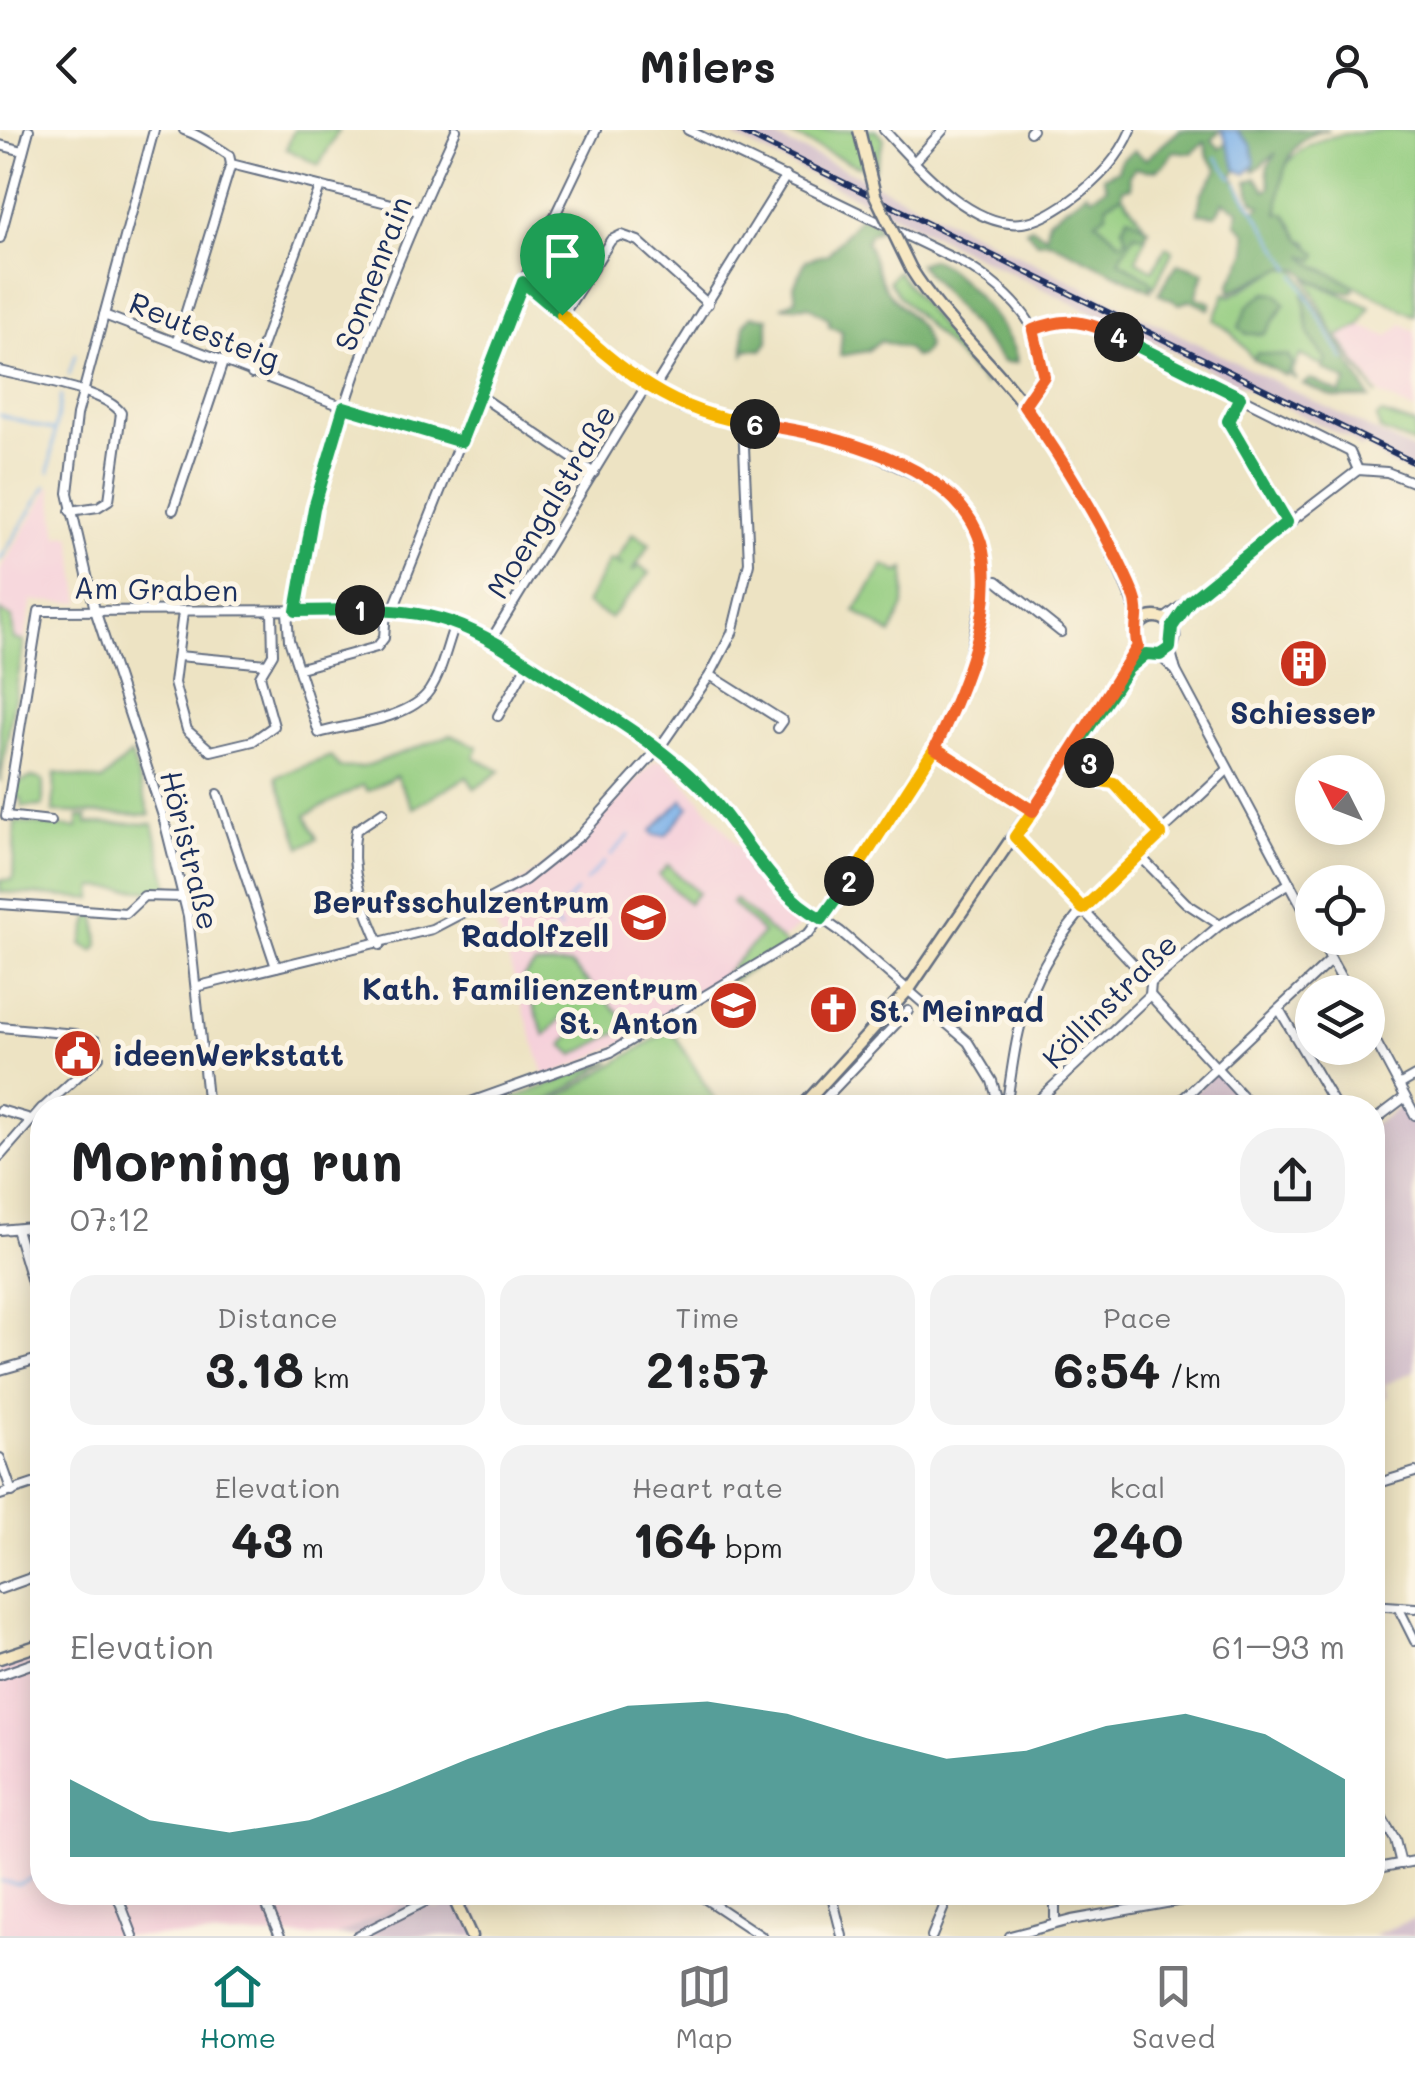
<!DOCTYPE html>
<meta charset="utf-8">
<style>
body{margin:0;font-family:Mali,sans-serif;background:#f2f2f2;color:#202124;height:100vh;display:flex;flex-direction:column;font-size:38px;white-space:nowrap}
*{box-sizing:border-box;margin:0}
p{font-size:32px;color:#757577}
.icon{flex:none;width:55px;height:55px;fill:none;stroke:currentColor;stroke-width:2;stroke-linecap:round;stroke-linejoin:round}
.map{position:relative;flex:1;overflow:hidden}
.panel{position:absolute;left:30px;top:965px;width:1355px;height:810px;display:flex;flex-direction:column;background:#fff;border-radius:40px;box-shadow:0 5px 25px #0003}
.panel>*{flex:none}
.needle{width:65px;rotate:312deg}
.fabs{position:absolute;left:1295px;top:625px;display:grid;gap:20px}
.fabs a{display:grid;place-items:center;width:90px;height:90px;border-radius:50%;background:#fff;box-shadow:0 5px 25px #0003;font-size:50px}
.pin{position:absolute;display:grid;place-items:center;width:85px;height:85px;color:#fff;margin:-102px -42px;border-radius:50% 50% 50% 0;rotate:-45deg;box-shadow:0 0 10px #0007}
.pin .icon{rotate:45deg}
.km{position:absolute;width:50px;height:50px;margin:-25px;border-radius:50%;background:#222;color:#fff;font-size:28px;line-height:50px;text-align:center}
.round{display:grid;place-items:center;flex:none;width:105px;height:105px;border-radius:40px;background:#f2f2f2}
.headline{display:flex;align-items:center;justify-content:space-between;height:170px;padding:0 40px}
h1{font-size:55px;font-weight:800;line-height:75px}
.metrics{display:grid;grid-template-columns:repeat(3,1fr);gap:15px;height:170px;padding:10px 40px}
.metrics div{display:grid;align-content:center;border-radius:25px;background:#f2f2f2;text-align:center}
.metrics b{font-size:50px;font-weight:800}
.metrics small{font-size:28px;font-weight:400}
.metrics p{font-size:28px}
.chart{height:280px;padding:20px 40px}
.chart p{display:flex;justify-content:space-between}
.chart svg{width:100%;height:180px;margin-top:10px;fill:#0f766e;opacity:.7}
header{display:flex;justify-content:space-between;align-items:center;height:130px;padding:0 40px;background:#fff;font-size:45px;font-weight:800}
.menu{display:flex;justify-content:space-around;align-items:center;height:140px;border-top:2px solid #e0e0e0;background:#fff;font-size:28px;color:#757577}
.menu a{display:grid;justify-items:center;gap:5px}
.menu .current{color:#0f766e}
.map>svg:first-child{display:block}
.built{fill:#f5cfda}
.industrial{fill:#d1bdcb}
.green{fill:#93cc7f;stroke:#577e6e;stroke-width:2.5}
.forest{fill:#76b06e;stroke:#487066;stroke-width:2.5}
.water{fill:#7ab0e9;stroke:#4a70a4;stroke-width:2.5}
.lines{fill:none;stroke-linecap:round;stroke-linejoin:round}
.stream{stroke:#7ab0e9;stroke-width:2.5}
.street-casing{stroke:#646e81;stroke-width:12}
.secondary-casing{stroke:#646e81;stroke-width:15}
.street{stroke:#fff;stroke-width:8}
.secondary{stroke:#f7e8c3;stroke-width:10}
.rail-casing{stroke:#1b2f5e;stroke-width:6}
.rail{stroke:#fcf5e5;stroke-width:2.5;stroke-dasharray:8;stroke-linecap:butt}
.secondary-bridge-casing{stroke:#646e81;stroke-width:15;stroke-linecap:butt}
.secondary-bridge{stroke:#f7e8c3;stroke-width:10}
.split-1-casing{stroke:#fff;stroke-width:20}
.split-2-casing{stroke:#fff;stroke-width:20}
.split-3-casing{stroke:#fff;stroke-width:20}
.split-4-casing{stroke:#fff;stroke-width:20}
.split-5-casing{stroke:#fff;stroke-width:20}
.split-6-casing{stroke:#fff;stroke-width:20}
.split-7-casing{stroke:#fff;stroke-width:20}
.split-1{stroke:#22a559;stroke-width:12}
.split-2{stroke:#22a559;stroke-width:12}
.split-3{stroke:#f5b400;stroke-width:12}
.split-4{stroke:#22a559;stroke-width:12}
.split-5{stroke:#f0652b;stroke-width:12}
.split-6{stroke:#f0652b;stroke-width:12}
.split-7{stroke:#f5b400;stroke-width:12}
.labels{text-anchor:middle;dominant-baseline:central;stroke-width:10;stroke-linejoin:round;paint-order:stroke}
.street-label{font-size:30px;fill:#1b2f5e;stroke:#fcf5e5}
.poi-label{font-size:30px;font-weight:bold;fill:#1b2f5e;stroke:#fcf5e5;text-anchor:end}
</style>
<header><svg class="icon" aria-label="back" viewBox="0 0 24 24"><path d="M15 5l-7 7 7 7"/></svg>Milers<svg class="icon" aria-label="person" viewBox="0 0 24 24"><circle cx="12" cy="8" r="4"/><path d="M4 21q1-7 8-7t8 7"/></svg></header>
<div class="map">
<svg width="1415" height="1806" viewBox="0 0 1415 1806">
<rect width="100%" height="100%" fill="#fcf5e5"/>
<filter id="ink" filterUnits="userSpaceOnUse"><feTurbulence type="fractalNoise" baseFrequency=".01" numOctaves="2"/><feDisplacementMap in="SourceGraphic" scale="20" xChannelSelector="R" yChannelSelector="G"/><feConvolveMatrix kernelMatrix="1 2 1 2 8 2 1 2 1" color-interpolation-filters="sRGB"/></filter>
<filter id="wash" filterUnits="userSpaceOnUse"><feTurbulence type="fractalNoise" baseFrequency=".0048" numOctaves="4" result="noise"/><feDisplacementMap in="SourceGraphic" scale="40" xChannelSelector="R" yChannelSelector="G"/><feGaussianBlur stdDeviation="2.25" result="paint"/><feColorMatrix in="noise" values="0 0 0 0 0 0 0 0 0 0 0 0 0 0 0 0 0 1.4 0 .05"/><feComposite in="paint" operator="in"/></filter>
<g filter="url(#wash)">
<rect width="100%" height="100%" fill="#ede3c3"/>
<g class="built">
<path d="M1402 194 1415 201V281L1381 265 1338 206 1360 196 1388 206Z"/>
<path d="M51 355 58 406 71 405 81 473 32 471 24 512 14 509 12 488 0 481V440Z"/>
<path d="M654 631H663L688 655 803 794 701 870 697 864 687 870 690 876 634 909 545 948 502 810 487 777 580 710Z"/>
<path d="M42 1522V1762L424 1763 336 1806H0V1537Z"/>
</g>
<g class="industrial">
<path d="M731 0H758L842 38 1415 321V345L1388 333 1367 316 1359 318 1352 310 736 8 738 4Z"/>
<path d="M1217 940 1250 978H1178Z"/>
<path d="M1405 973 1415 993V1241L1384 1255 1388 1266 1373 1273 1372 996Z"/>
<path d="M424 1762 436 1779 466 1764 488 1806H336Z"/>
<path d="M1415 1788V1806H1371L1384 1801Z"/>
</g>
<g class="green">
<path d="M294 0H339L319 35 286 19Z"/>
<path d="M876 0 884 9 875 38 855 35 783 1Z"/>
<path d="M1415 0V186L1309 132 1304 127 1309 113 1300 108 1289 88 1278 84C1279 76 1276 69 1277 61 1285 0 1360 0 1415 0Z"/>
<path d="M1122 65 1145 96 1135 92 1123 97 1127 109 1121 113 1096 91 1107 74Z"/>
<path d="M1137 103 1146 106 1136 130 1153 140 1166 117 1173 120 1154 157 1119 131 1126 113Z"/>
<path d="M1283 138 1297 140 1311 166 1304 171C1313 192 1307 212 1327 230L1323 236 1300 225 1292 243 1297 250 1257 223 1253 229 1231 202 1214 190 1225 163 1230 166Z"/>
<path d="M897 141 985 255 899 166 889 151Z"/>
<path d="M1307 149 1370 177 1360 196 1338 206 1377 265 1336 207Z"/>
<path d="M1382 284 1415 295V314L1380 300 1377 287Z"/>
<path d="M633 403 650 414 632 442 639 436 650 443 610 488 586 474 610 429 623 436 616 431Z"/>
<path d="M884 435 898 442 905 439 904 476 891 504 855 481Z"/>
<path d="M0 481 12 488 14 509 24 512 0 652Z"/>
<path d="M451 605 478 617 474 627 500 641 475 659 467 647 413 678 396 646 368 661 363 655 306 685 317 709 301 717 276 647 331 626 340 638 363 637Z"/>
<path d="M131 624 150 685 53 682 55 643 102 651Z"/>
<path d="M32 647 43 650V676L22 677V669L14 667 13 655Z"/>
<path d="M79 687H87V693L153 694 170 762 94 757 93 769 0 762V750H13L15 692 77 698Z"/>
<path d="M668 735 698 763 688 773 659 745Z"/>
<path d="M735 769 788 817 720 858 718 851 763 803 732 773Z"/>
<path d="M96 784 99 814 93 821 82 814 90 786Z"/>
<path d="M535 835H571L631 895 574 925 563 915 578 897 564 885 545 906 523 847Z"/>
<path d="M671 899 719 977H544Z"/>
<path d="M611 931 539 977H506L514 968Z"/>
</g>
<g class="forest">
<path d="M1180 0H1221L1212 10 1220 19 1227 13 1237 40 1232 46 1254 81 1261 76 1253 71 1247 52 1256 48 1266 61 1270 58 1267 38 1276 23 1254 41 1251 15 1236 0H1329C1285 4 1280 51 1278 84L1285 83 1300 108 1318 124 1315 130 1305 126 1309 132 1354 156V161C1339 165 1310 151 1300 139L1283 138 1230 162V154L1247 122 1246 102 1236 93 1239 80 1223 72 1216 85 1198 83 1201 64 1218 40 1208 27 1205 12 1192 23 1174 21C1162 42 1154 43 1135 38L1129 45 1131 57 1123 59 1122 65 1107 74 1106 84 1096 91 1121 113 1127 109 1123 98 1128 86 1149 99 1144 107 1134 104 1119 131 1150 150 1151 161 1049 111 1037 112 1026 100 1031 97 1046 106 1048 90 1087 62 1091 67 1107 57 1103 47 1118 40 1121 30 1134 21 1146 29Z"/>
<path d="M860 87 876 92 879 100 870 103 866 112C874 126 876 143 885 158 898 178 926 192 927 218L922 225 914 227 907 219 880 211 867 221 840 226 842 201 829 196V189L808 176 782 177 796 169 794 156 806 130 828 124Z"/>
<path d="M930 129C952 130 1023 214 1016 233L1003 232 919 134Z"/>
<path d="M1178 133 1204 142 1196 167 1211 173 1209 179 1190 170 1180 174 1158 164Z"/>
<path d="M1265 163 1277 164 1285 174 1265 204H1246L1239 197 1248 176Z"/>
<path d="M1303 164 1311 166 1370 268H1336L1303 254 1311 249 1340 264 1347 251 1323 239 1327 230 1309 205Z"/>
<path d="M751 186 768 188V212L762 220 747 219 744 224V194Z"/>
<path d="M1257 223 1288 226 1293 234 1286 246 1253 229Z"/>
</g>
<g class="water">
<path d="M1222 0H1236L1251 15 1255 32 1246 44 1237 40Z"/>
<path d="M683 669 689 677 666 705H654L651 701Z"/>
</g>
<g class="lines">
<g class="stream">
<path d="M1216 27 1232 48"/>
<path d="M1236 53 1292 139"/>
<path d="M1295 145 1344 230"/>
<path d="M69 245 75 225"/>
<path d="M0 285 55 301 49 342"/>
<path d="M55 300 61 266"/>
<path d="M0 430 46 356"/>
<path d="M611 725 630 705"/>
<path d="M586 751 604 732"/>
<path d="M560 799 550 789 576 762"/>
<path d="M0 1751 18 1754 42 1743"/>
</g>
</g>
</g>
<g filter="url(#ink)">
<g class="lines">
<defs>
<g id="street">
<path d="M154 0 77 285 68 363 95 480 163 686 188 786 208 978"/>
<path d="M184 0C202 6 213 15 229 25L231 34 419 81"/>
<path d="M688 0 961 132C1011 160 1073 219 1024 275"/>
<path d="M884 0C916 34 970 99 1022 93 1040 91 1056 80 1071 70 1096 52 1119 28 1131 0"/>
<path d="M1030 2 1032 0"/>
<path d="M0 15 23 21"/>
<path d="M915 31 943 0"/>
<path d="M0 108 29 0"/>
<path d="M104 185 344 277 461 312"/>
<path d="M563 185 611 110 621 105 638 111 708 174"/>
<path d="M1033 200 1065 190 1087 191 1350 322 1358 340"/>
<path d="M177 211 231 34"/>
<path d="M0 241C28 248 106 260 121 283L109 370 98 377 70 381"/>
<path d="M252 244 320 57"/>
<path d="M653 260 786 46"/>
<path d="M479 265 594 343"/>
<path d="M1240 267 1228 291 1287 391"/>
<path d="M173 380 223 232"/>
<path d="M985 451H997L1061 502"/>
<path d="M393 480 523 152 596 0"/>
<path d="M296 481C321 313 385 154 456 0"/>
<path d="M183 482 174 553 187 600 211 621 253 611 274 596 260 546 273 524 272 482"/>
<path d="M287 482 289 510 319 603C351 594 410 589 429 561 442 542 447 515 455 494"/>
<path d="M1164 489 1358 340 1387 342 1415 353"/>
<path d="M1172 497 1187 475"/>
<path d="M491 510 646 256"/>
<path d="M1170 518 1176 541"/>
<path d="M1159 525 1176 541 1312 795"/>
<path d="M178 526 267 534"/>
<path d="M300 538 377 517 384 508 386 480"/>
<path d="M710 545 783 591 778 598"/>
<path d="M498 586 528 533"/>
<path d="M1078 615 1101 651 1112 652 1161 704"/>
<path d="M935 618 1032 680"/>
<path d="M218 664 276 837"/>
<path d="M51 691 6 686 39 481 386 480 438 488 491 510 660 617 713 669 791 767 841 802 968 912 992 951 1000 978"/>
<path d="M1015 707 1151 853"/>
<path d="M1139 725 1186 773 1220 795 1290 753"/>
<path d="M0 774 126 783 144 766 183 767"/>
<path d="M1319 808 1349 862"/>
<path d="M380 815C364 778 348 742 356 700L383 682"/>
<path d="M199 856 432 799 525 750 580 706 660 617 710 545 732 503 749 433 743 293"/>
<path d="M1150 865 1253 978"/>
<path d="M1279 879 1337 978"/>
<path d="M0 897 75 904 96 911 99 927 43 978"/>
<path d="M1368 897 1415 985"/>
<path d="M1399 955 1415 946"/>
<path d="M454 978 611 922 809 803 890 692 935 618 968 534 984 459 985 434 977 402 957 375 929 351 835 307 723 290 683 278 606 224 523 152"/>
<path d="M816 978 908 881"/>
<path d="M1006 978C1012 942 1015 905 1028 871 1063 773 1157 711 1228 639"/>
<path d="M1030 978 1150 865 1151 853 1220 795"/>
<path d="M1173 978 1331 830"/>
<path d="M0 980 31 989"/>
<path d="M1372 992 1405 967"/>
<path d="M0 1026 42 978"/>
<path d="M16 1099 42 1186"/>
<path d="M0 1100 42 1096"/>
<path d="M0 1240 42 1228"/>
<path d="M0 1328 12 1362"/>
<path d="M1372 1355 1415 1342"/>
<path d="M0 1365 42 1351"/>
<path d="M0 1459 42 1444"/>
<path d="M1372 1475 1415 1478"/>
<path d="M1398 1477 1415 1511"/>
<path d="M0 1545 42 1530"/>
<path d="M1372 1671 1395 1710 1401 1734"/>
<path d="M1372 1739 1415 1731"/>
<path d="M116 1762 133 1806"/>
<path d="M261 1762 280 1806"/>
<path d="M695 1762 761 1806"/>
<path d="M831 1762 842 1806"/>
<path d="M1055 1793V1762"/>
<path d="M357 1806 444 1762"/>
<path d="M932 1806 950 1762"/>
<path d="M1010 1806 1071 1790 1227 1762"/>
</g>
<g id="secondary">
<path d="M911 139C943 190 988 228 1025 276 1071 335 1117 423 1141 492"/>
<circle cx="1155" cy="506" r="19"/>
<path d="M801 978 910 858 1123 545 1138 516"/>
<path d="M0 1528 42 1514"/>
<path d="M451 1762 471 1806"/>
</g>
</defs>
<use href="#street" class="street-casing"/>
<use href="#secondary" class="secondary-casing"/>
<use href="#street" class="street"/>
<use href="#secondary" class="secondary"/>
<defs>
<path id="rail" d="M737 0 1415 333"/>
</defs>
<use href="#rail" class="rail-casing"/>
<use href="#rail" class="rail"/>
<defs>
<path id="secondary-bridge" d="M859 0 875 65 911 139"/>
</defs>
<use href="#secondary-bridge" class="secondary-bridge-casing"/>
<use href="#secondary-bridge" class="secondary-bridge"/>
</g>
</g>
<g class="lines" filter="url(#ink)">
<defs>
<path id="split-1" d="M360 480 296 481 314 378 344 277 461 312 523 152 562 185"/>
<path id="split-2" d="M360 480C392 480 420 482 450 492 491 506 527 533 563 556 616 590 667 619 710 666 746 707 772 763 822 789L849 751"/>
<path id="split-3" d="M849 751 935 618 1033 681 1015 707 1083 779 1161 704 1114 653 1101 651 1089 633"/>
<path id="split-4" d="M1089 633 1078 614 1128 539 1146 524 1160 525 1170 518 1172 497 1190 471 1287 392 1228 291 1240 267 1119 207"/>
<path id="split-5" d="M1046 661 1138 516C1132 499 1142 484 1134 465 1108 403 1063 330 1024 275L1044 246 1033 200C1067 186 1087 191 1119 207"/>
<path id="split-6" d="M755 294C826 303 957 332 981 413 999 477 962 561 935 618L1033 681 1046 661"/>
<path id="split-7" d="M562 185C622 241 672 284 755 294"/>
</defs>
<use href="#split-1" class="split-1-casing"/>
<use href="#split-2" class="split-2-casing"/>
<use href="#split-3" class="split-3-casing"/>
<use href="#split-4" class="split-4-casing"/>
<use href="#split-5" class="split-5-casing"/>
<use href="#split-6" class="split-6-casing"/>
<use href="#split-7" class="split-7-casing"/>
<use href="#split-1" class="split-1"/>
<use href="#split-2" class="split-2"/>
<use href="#split-3" class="split-3"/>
<use href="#split-4" class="split-4"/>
<use href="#split-5" class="split-5"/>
<use href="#split-6" class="split-6"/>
<use href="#split-7" class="split-7"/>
</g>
<defs>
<symbol id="building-disc" viewBox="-11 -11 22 22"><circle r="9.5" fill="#c8321e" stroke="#fcf5e5"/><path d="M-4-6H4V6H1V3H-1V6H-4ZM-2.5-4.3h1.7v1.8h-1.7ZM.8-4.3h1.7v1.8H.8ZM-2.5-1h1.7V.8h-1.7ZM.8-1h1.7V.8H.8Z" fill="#fff"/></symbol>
<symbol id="school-disc" viewBox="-11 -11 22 22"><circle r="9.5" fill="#c8321e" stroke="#fcf5e5"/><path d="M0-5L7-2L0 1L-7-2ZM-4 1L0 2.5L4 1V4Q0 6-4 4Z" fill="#fff"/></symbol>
<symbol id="church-disc" viewBox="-11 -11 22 22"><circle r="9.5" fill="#c8321e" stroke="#fcf5e5"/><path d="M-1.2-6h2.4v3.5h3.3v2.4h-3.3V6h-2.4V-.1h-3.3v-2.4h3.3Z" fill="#fff"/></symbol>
<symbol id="civic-disc" viewBox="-11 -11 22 22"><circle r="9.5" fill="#c8321e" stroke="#fcf5e5"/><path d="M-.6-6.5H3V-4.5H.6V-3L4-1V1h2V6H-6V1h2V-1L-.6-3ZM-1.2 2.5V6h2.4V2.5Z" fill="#fff"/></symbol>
</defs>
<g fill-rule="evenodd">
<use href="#building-disc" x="1276" y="506" width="55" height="55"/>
<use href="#school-disc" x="616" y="760" width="55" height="55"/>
<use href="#school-disc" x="706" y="848" width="55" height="55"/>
<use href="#church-disc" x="806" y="852" width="55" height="55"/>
<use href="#civic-disc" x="50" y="896" width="55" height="55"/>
</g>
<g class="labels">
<g class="street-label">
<text transform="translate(372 143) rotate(-69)">Sonnenrain</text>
<text transform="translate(205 200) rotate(22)">Reutesteig</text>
<text transform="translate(550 371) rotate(-59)">Moengalstraße</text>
<text transform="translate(156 458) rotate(1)">Am Graben</text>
<text transform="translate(191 720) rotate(76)">Höristraße</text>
<text transform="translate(1109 870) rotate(-45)">Köllinstraße</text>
</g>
<g class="poi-label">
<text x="1303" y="582" text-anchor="middle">Schiesser</text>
<text x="609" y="771">Berufsschulzentrum<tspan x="609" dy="34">Radolfzell</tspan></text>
<text x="698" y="858">Kath. Familienzentrum<tspan x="698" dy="34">St. Anton</tspan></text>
<text x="869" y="880" text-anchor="start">St. Meinrad</text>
<text x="113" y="924" text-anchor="start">ideenWerkstatt</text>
</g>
</g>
</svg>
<div class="fabs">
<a><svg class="needle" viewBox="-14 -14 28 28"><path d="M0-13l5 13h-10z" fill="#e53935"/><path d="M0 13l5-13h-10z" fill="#757577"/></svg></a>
<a><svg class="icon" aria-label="locate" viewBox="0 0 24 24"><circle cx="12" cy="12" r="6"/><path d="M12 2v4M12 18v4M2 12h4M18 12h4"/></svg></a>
<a><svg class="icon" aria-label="layers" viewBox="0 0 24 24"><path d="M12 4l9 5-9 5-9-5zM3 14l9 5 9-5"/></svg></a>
</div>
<div class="pin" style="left:562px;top:185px;background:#1e9e55"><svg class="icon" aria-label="arrive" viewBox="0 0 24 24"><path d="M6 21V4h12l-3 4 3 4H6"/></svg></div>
<b class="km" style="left:360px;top:480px">1</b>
<b class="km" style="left:849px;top:751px">2</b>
<b class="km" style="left:1089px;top:633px">3</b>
<b class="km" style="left:1119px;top:207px">4</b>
<b class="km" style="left:755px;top:294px">6</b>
<section class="panel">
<div class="headline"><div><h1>Morning run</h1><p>07:12</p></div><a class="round"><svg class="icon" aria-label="share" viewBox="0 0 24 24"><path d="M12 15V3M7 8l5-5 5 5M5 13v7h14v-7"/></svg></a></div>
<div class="metrics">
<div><p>Distance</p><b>3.18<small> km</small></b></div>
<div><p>Time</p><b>21:57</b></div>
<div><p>Pace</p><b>6:54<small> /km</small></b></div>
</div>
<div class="metrics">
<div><p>Elevation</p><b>43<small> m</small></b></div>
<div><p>Heart rate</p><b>164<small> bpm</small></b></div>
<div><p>kcal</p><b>240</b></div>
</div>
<div class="chart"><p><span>Elevation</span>61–93 m</p>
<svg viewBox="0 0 160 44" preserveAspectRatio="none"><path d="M0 44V25L10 35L20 38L30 35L40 28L50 20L60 13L70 7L80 6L90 9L100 15L110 20L120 18L130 12L140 9L150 14L160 25V44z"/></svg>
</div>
</section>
</div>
<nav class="menu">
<a class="current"><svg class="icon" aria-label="home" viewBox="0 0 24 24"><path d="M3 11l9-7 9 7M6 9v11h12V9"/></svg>Home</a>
<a><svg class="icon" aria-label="map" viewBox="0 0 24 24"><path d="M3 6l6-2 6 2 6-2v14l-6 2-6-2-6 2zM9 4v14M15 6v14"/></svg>Map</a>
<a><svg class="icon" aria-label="saved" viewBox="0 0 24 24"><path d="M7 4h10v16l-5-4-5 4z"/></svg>Saved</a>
</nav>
